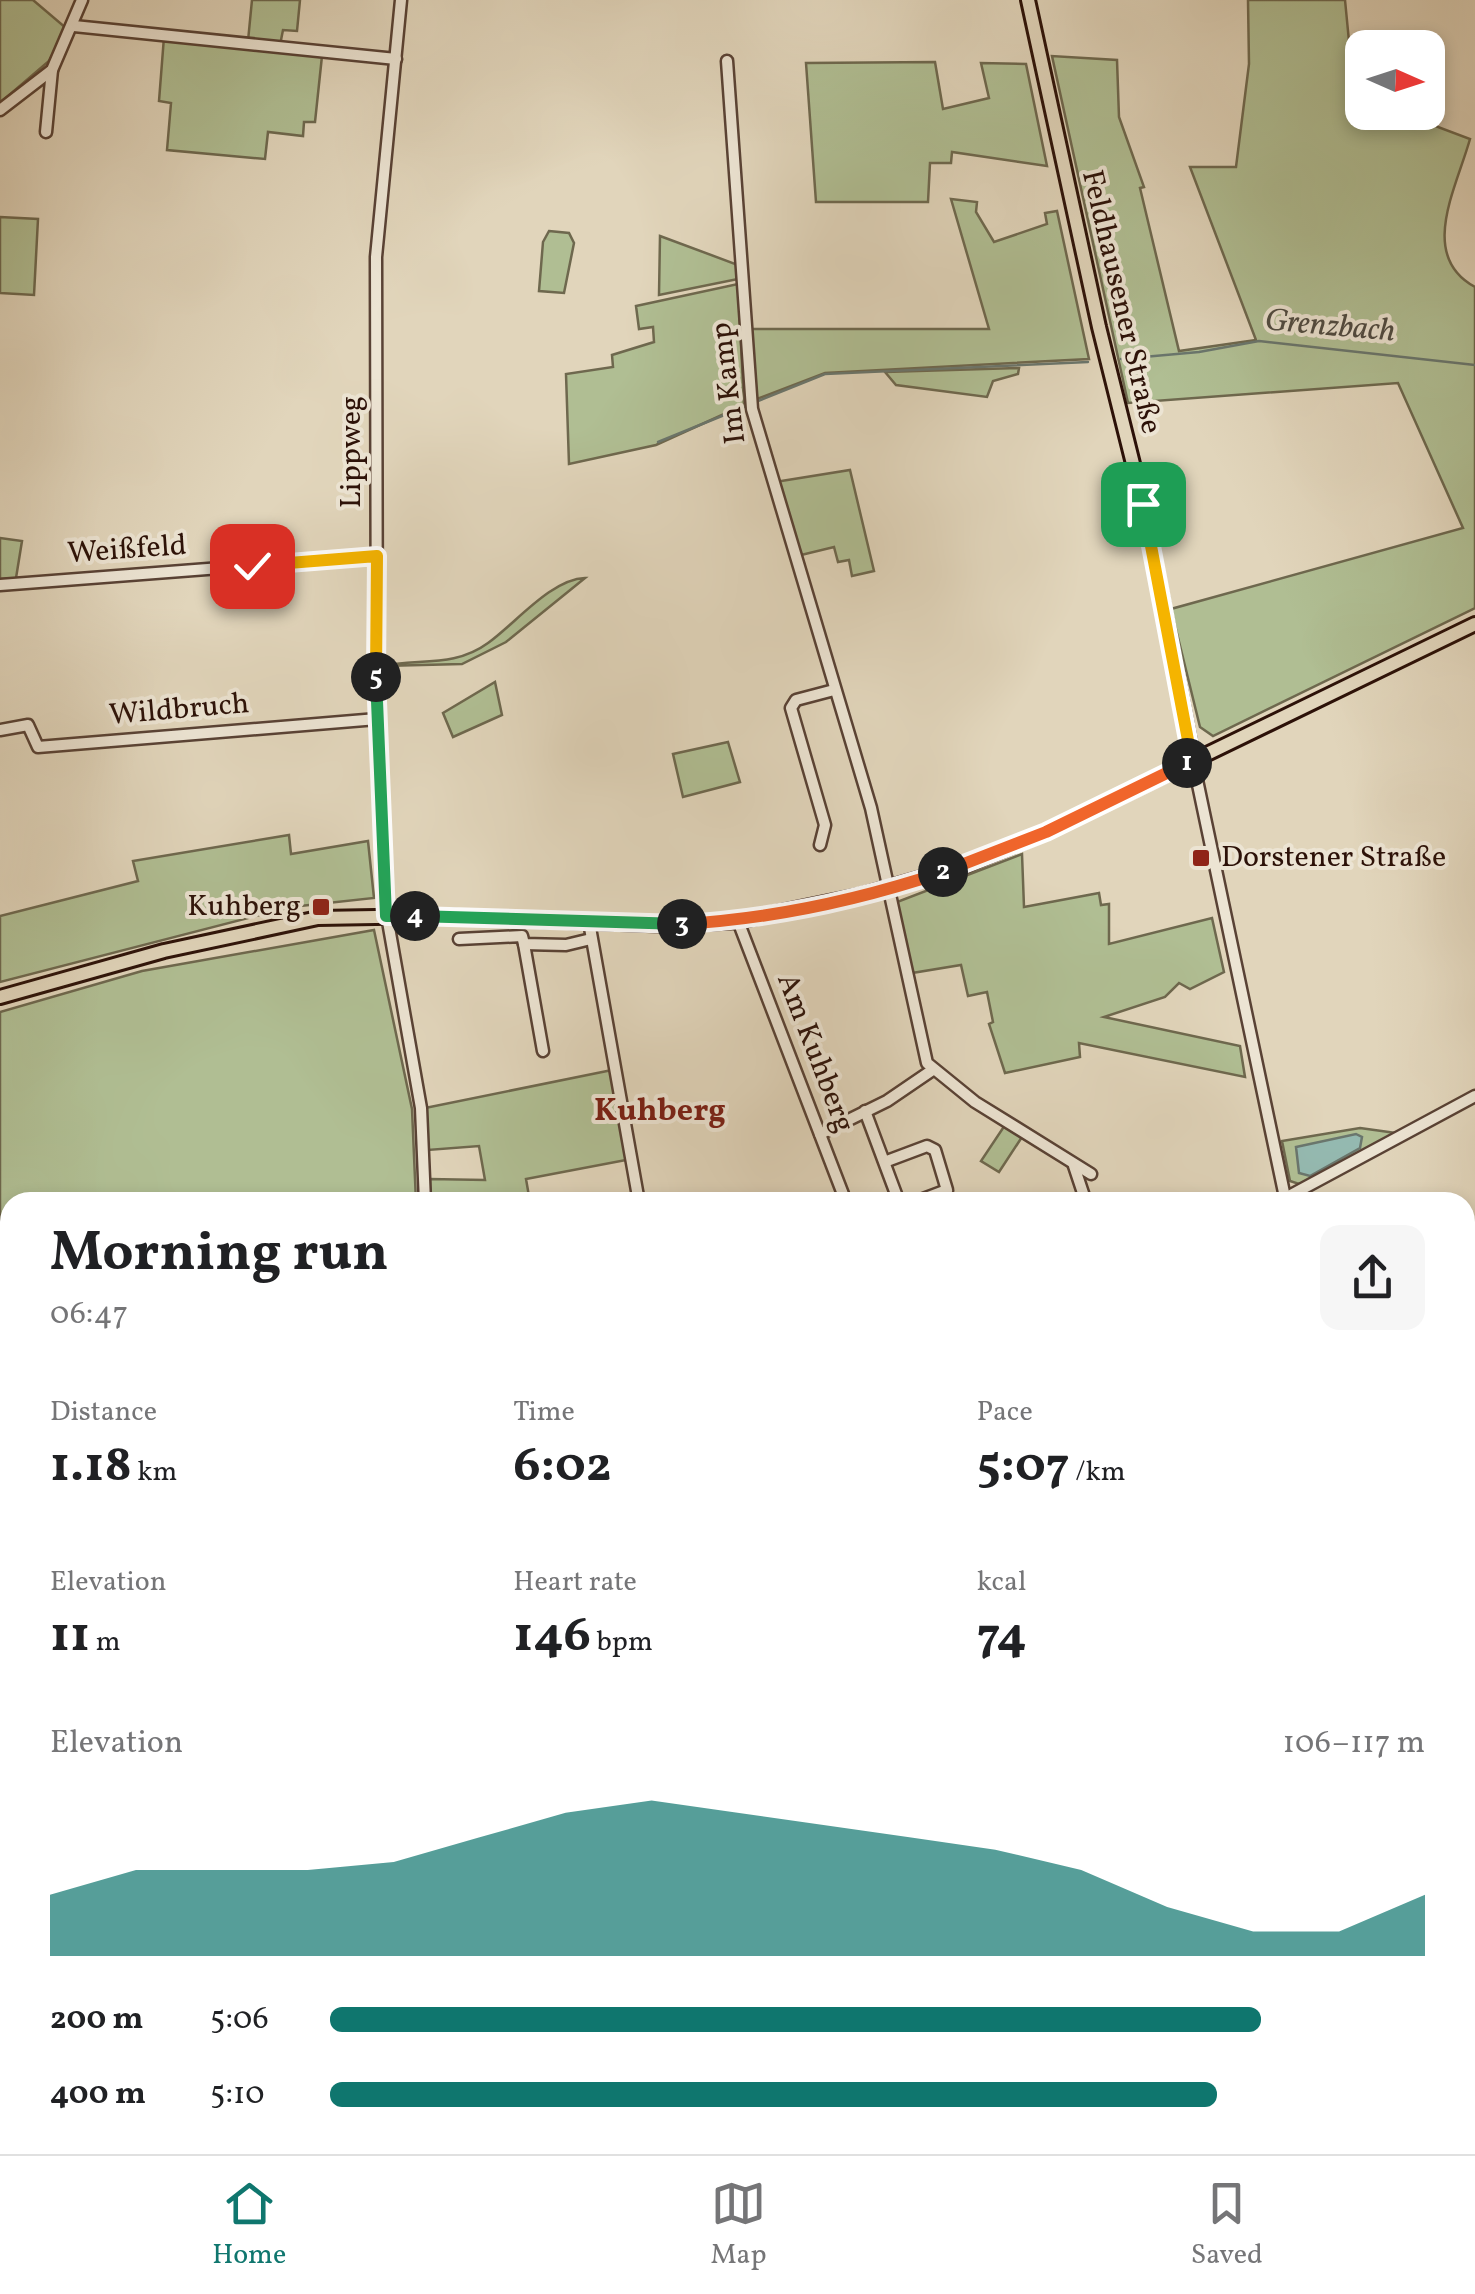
<!DOCTYPE html>
<meta charset="utf-8">
<style>
body{margin:0;font-family:Vollkorn,serif;background:#f6f6f6;color:#202124;height:100vh;display:flex;flex-direction:column;font-size:38px;white-space:nowrap}
*{box-sizing:border-box;margin:0}
p{font-size:32px;color:#757577}
.icon{flex:none;width:55px;height:55px;fill:none;stroke:currentColor;stroke-width:2;stroke-linecap:round;stroke-linejoin:round}
.map{position:relative;flex:1;overflow:hidden}
.sheet{position:absolute;left:0px;top:1192px;width:1475px;height:962px;display:flex;flex-direction:column;background:#fff;border-radius:30px 30px 0 0;box-shadow:0 5px 15px #0003}
.sheet>*{flex:none}
.needle{width:65px;rotate:93deg}
.buttons{position:absolute;left:1345px;top:30px;display:grid;gap:20px}
.buttons a{display:grid;place-items:center;width:100px;height:100px;border-radius:20px;background:#fff;box-shadow:0 5px 15px #0003;font-size:50px}
.pin{position:absolute;display:grid;place-items:center;width:85px;height:85px;color:#fff;margin:-42px;border-radius:20px;box-shadow:0 5px 15px #0006}
.km{position:absolute;width:50px;height:50px;margin:-25px;border-radius:50%;background:#222;color:#fff;font-size:28px;line-height:50px;text-align:center}
.round{display:grid;place-items:center;flex:none;width:105px;height:105px;border-radius:20px;background:#f6f6f6}
.head{display:flex;align-items:center;justify-content:space-between;height:170px;padding:0 50px}
h1{font-size:55px;font-weight:700;line-height:75px}
.figures{display:grid;grid-template-columns:repeat(3,1fr);gap:15px;height:170px;padding:10px 50px}
.figures div{display:grid;align-content:center}
.figures b{font-size:50px;font-weight:700}
.figures small{font-size:28px;font-weight:400}
.figures p{font-size:28px}
.chart{height:280px;padding:20px 50px}
.chart p{display:flex;justify-content:space-between}
.chart svg{width:100%;height:180px;margin-top:10px;fill:#0f766e;opacity:.7}
ul{padding:0 50px;list-style:none;font-size:32px}
li{display:grid;grid-template-columns:160px 120px 1fr;align-items:center;height:75px}
li i{height:25px;border-radius:12px;background:#0f766e}
.tabs{display:flex;justify-content:space-around;align-items:center;height:140px;border-top:2px solid #e0e0e0;background:#fff;font-size:28px;color:#757577}
.tabs a{display:grid;justify-items:center;gap:5px}
.tabs .active{color:#0f766e}
.map>svg:first-child{display:block}
.green{fill:#b0be93;stroke:#6e684e;stroke-width:2.5}
.water{fill:#94b9b0;stroke:#6a766d;stroke-width:2.5}
.lines{fill:none;stroke-linecap:round;stroke-linejoin:round}
.stream{stroke:#6a766d;stroke-width:2.5}
.minor-casing{stroke:#594235;stroke-width:15}
.major-casing{stroke:#2c1108;stroke-width:18}
.minor{stroke:#ece4d3;stroke-width:10}
.major{stroke:#e1d5bb;stroke-width:12}
.split-1-casing{stroke:#fff;stroke-width:20}
.split-2-casing{stroke:#fff;stroke-width:20}
.split-3-casing{stroke:#fff;stroke-width:20}
.split-4-casing{stroke:#fff;stroke-width:20}
.split-5-casing{stroke:#fff;stroke-width:20}
.split-6-casing{stroke:#fff;stroke-width:20}
.split-1{stroke:#f5b400;stroke-width:12}
.split-2{stroke:#f0652b;stroke-width:12}
.split-3{stroke:#f0652b;stroke-width:12}
.split-4{stroke:#22a559;stroke-width:12}
.split-5{stroke:#22a559;stroke-width:12}
.split-6{stroke:#f5b400;stroke-width:12}
.poi-dot{fill:#8f2418;stroke:#ece4d3;stroke-width:4}
.labels{text-anchor:middle;dominant-baseline:central;stroke-width:8;stroke-linejoin:round;paint-order:stroke}
.street-label{font-size:30px;fill:#2c1108;stroke:#ece4d3}
.poi-label{font-size:30px;fill:#2c1108;stroke:#ece4d3;text-anchor:start}
.water-label{font-size:32px;font-style:italic;fill:#504c43;stroke:#ece4d3}
.neighbourhood-label{font-size:32px;font-weight:bold;fill:#7a1f14;stroke:#ece4d3}
</style>
<div class="map">
<svg width="1475" height="2154" viewBox="0 0 1475 2154">
<rect width="100%" height="100%" fill="#e1d5bb"/>
<filter id="stains"><feTurbulence type="fractalNoise" baseFrequency=".002" numOctaves="4"/><feColorMatrix values="0 0 0 0 .2 0 0 0 0 .09 0 0 0 0 .02 0 0 0 .5 -.17"/></filter>
<radialGradient id="worn" r=".72"><stop offset=".6" stop-color="#630" stop-opacity="0"/><stop offset="1" stop-color="#630" stop-opacity=".3"/></radialGradient>
<g class="green">
<path d="M0 0H33L66 28 49 61 0 103Z"/>
<path d="M252 0H300L297 31 283 30 280 45 248 41Z"/>
<path d="M1248 0H1345L1354 93 1362 97V112L1401 113 1470 139C1456 189 1418 256 1475 287V608L1213 736 1200 727 1171 609 1463 528 1398 383 1128 403 1052 56 1117 60 1119 117 1144 187 1140 188 1179 351 1256 340 1190 167H1236L1249 64Z"/>
<path d="M164 37 322 56 315 122H304L303 136 268 132 265 159 167 150 171 103 159 101Z"/>
<path d="M935 62 943 109 989 98 981 63 1026 64 1047 166 952 152 951 163H930L928 202H816L806 63Z"/>
<path d="M951 199 977 202 976 212 994 242 1047 224 1045 213 1057 211 1089 359 825 373 757 399 751 329H989Z"/>
<path d="M0 217 38 219 34 295 0 293Z"/>
<path d="M549 231 569 233 574 243 564 293 539 291 543 242Z"/>
<path d="M660 236 738 265V279L659 295Z"/>
<path d="M738 284 744 405 656 445 569 464 566 374 613 367 612 355 654 342 653 327 639 329 636 306Z"/>
<path d="M1019 368 1018 374 993 381 987 397 896 385 885 372Z"/>
<path d="M850 470 874 571 852 576 849 560 838 562 834 547 797 556 775 482Z"/>
<path d="M0 538 22 541 16 578 0 579Z"/>
<path d="M585 578 506 642 462 664 382 666C418 658 454 668 488 643 515 624 551 579 585 578Z"/>
<path d="M495 682 502 715 453 737 443 713Z"/>
<path d="M728 742 740 782 683 797 673 754Z"/>
<path d="M289 835 291 854 368 841 374 898 291 907 0 982V916L138 881 133 861Z"/>
<path d="M1022 854 1024 907 1099 893 1101 905 1109 904V944L1212 918 1224 972 1190 989 1179 983 1165 997 1104 1017 1240 1046 1245 1077 1079 1043 1080 1057 1005 1073 989 1024 993 1022 987 992 968 996 961 965 912 973 897 902Z"/>
<path d="M374 930 412 1109 416 1202H10V2145H380L381 2154H0V1012L142 971Z"/>
<path d="M612 1070 626 1160 526 1179 530 1202H430V1179L485 1180 479 1146 428 1150 425 1108Z"/>
<path d="M1005 1125 1022 1137 999 1172 981 1161Z"/>
<path d="M1360 1128 1396 1133 1305 1186 1290 1181 1282 1141Z"/>
<path d="M1475 1859V1910L1465 1890V1862Z"/>
</g>
<path class="water" d="M1356 1134 1362 1137 1360 1148 1310 1176 1299 1173 1296 1147Z"/>
<g class="lines">
<g class="stream">
<path d="M1121 359 1199 352 1259 341 1475 365"/>
<path d="M758 401 825 374 1088 362"/>
<path d="M658 442 744 407"/>
</g>
<defs>
<g id="minor">
<path d="M401 0 376 257 377 719 387 916 421 1108 425 1202"/>
<path d="M74 26 396 59"/>
<path d="M727 61 752 409 871 808 927 1063 975 1102 1091 1174"/>
<path d="M0 110 52 70 82 0"/>
<path d="M46 132 52 70"/>
<path d="M0 585 377 556"/>
<path d="M0 730 28 725 38 747 377 719"/>
<path d="M1193 761 1286 1202"/>
<path d="M820 845 825 825 791 708 796 700 834 690"/>
<path d="M738 921 846 1202"/>
<path d="M589 922 639 1202"/>
<path d="M459 939 522 936 524 944 566 945 591 939"/>
<path d="M524 944 543 1051"/>
<path d="M865 1111 899 1202"/>
<path d="M820 1134 887 1101 931 1071"/>
<path d="M887 1161 927 1146 935 1150 947 1190 915 1202"/>
<path d="M1074 1166 1086 1202"/>
<path d="M1107 1202H1126"/>
<path d="M1278 1202 1475 1096"/>
<path d="M1465 1303 1475 1314"/>
<path d="M1465 1600 1475 1620"/>
<path d="M1465 1708 1475 1705"/>
<path d="M0 1806 10 1809"/>
<path d="M1465 1899 1475 1924"/>
<path d="M1465 2013 1475 1996"/>
<path d="M390 2145 391 2154"/>
<path d="M984 2145 989 2154"/>
<path d="M1163 2154 1215 2145"/>
</g>
<g id="major">
<path d="M1028 0 1099 327 1143 504 1193 761"/>
<path d="M0 997 164 951 318 918 433 916 672 925 738 921 863 895 963 866 1046 832 1475 624"/>
</g>
</defs>
<use href="#minor" class="minor-casing"/>
<use href="#major" class="major-casing"/>
<use href="#minor" class="minor"/>
<use href="#major" class="major"/>
</g>
<g class="lines">
<defs>
<path id="split-1" d="M1143 504 1192 761 1187 763"/>
<path id="split-2" d="M943 872 1046 832 1187 763"/>
<path id="split-3" d="M682 924C771 919 859 900 943 872"/>
<path id="split-4" d="M415 916 682 924"/>
<path id="split-5" d="M376 677 386 916H415"/>
<path id="split-6" d="M252 566 377 556 376 677"/>
</defs>
<use href="#split-1" class="split-1-casing"/>
<use href="#split-2" class="split-2-casing"/>
<use href="#split-3" class="split-3-casing"/>
<use href="#split-4" class="split-4-casing"/>
<use href="#split-5" class="split-5-casing"/>
<use href="#split-6" class="split-6-casing"/>
<use href="#split-1" class="split-1"/>
<use href="#split-2" class="split-2"/>
<use href="#split-3" class="split-3"/>
<use href="#split-4" class="split-4"/>
<use href="#split-5" class="split-5"/>
<use href="#split-6" class="split-6"/>
</g>
<g class="poi-dot">
<rect x="1191" y="848" width="20" height="20" rx="5"/>
<rect x="311" y="897" width="20" height="20" rx="5"/>
</g>
<g class="labels">
<g class="street-label">
<text transform="translate(1121 302) rotate(77)">Feldhausener Straße</text>
<text transform="translate(729 383) rotate(-97)">Im Kamp</text>
<text transform="translate(352 452) rotate(-90)">Lippweg</text>
<text transform="translate(127 550) rotate(-4)">Weißfeld</text>
<text transform="translate(179 710) rotate(-5)">Wildbruch</text>
<text transform="translate(815 1053) rotate(69)">Am Kuhberg</text>
</g>
<g class="poi-label">
<text x="1221" y="858">Dorstener Straße</text>
<text x="301" y="907" text-anchor="end">Kuhberg</text>
</g>
<g class="water-label">
<text transform="translate(1330 327) rotate(5)">Grenzbach</text>
</g>
<g class="neighbourhood-label">
<text x="660" y="1112">Kuhberg</text>
</g>
</g>
<rect width="100%" height="100%" filter="url(#stains)"/>
<rect width="100%" height="100%" fill="url(#worn)"/>
</svg>
<div class="buttons">
<a><svg class="needle" viewBox="-14 -14 28 28"><path d="M0-13l5 13h-10z" fill="#e53935"/><path d="M0 13l5-13h-10z" fill="#757577"/></svg></a>
</div>
<div class="pin" style="left:1143px;top:504px;background:#1e9e55"><svg class="icon" aria-label="arrive" viewBox="0 0 24 24"><path d="M6 21V4h12l-3 4 3 4H6"/></svg></div>
<div class="pin" style="left:252px;top:566px;background:#d93025"><svg class="icon" aria-label="check" viewBox="0 0 24 24"><path d="M5 12l5 5 9-10"/></svg></div>
<b class="km" style="left:1187px;top:763px">1</b>
<b class="km" style="left:943px;top:872px">2</b>
<b class="km" style="left:682px;top:924px">3</b>
<b class="km" style="left:415px;top:916px">4</b>
<b class="km" style="left:376px;top:677px">5</b>
<section class="sheet">
<div class="head"><div><h1>Morning run</h1><p>06:47</p></div><a class="round"><svg class="icon" aria-label="share" viewBox="0 0 24 24"><path d="M12 15V3M7 8l5-5 5 5M5 13v7h14v-7"/></svg></a></div>
<div class="figures">
<div><p>Distance</p><b>1.18<small> km</small></b></div>
<div><p>Time</p><b>6:02</b></div>
<div><p>Pace</p><b>5:07<small> /km</small></b></div>
</div>
<div class="figures">
<div><p>Elevation</p><b>11<small> m</small></b></div>
<div><p>Heart rate</p><b>146<small> bpm</small></b></div>
<div><p>kcal</p><b>74</b></div>
</div>
<div class="chart"><p><span>Elevation</span>106–117 m</p>
<svg viewBox="0 0 160 44" preserveAspectRatio="none"><path d="M0 44V29L10 23L20 23L30 23L40 21L50 15L60 9L70 6L80 9L90 12L100 15L110 18L120 23L130 32L140 38L150 38L160 29V44z"/></svg>
</div>
<ul>
<li><b>200 m</b>5:06<i style="width:85%"></i></li>
<li><b>400 m</b>5:10<i style="width:81%"></i></li>
</ul>
</section>
</div>
<nav class="tabs">
<a class="active"><svg class="icon" aria-label="home" viewBox="0 0 24 24"><path d="M3 11l9-7 9 7M6 9v11h12V9"/></svg>Home</a>
<a><svg class="icon" aria-label="map" viewBox="0 0 24 24"><path d="M3 6l6-2 6 2 6-2v14l-6 2-6-2-6 2zM9 4v14M15 6v14"/></svg>Map</a>
<a><svg class="icon" aria-label="saved" viewBox="0 0 24 24"><path d="M7 4h10v16l-5-4-5 4z"/></svg>Saved</a>
</nav>
